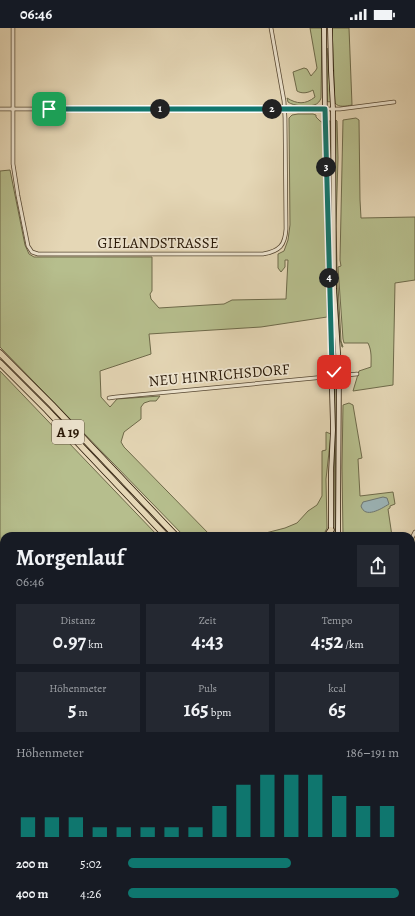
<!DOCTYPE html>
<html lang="de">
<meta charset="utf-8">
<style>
body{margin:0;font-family:Alegreya,serif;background:#242831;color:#f1f3f6;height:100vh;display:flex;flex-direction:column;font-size:15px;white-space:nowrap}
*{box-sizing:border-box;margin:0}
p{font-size:13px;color:#9ea1a6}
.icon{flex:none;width:22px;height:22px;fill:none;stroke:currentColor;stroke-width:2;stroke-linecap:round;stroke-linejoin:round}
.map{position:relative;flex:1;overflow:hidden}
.details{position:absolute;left:0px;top:504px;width:415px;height:384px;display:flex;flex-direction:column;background:#171b24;border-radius:12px 12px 0 0;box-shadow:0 2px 6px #0003}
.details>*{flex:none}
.pin{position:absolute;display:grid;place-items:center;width:34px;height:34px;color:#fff;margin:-17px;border-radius:8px;box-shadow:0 2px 6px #0006}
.km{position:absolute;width:20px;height:20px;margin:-10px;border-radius:50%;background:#222;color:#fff;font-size:11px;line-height:20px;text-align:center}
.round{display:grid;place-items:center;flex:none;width:42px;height:42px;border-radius:0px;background:#242831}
.summary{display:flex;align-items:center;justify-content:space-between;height:68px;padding:0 16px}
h1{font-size:22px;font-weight:600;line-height:30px}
.metrics{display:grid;grid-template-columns:repeat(3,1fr);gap:6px;height:68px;padding:4px 16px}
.metrics div{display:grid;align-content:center;border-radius:0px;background:#242831;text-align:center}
.metrics b{font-size:20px;font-weight:600}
.metrics small{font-size:11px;font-weight:400}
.metrics p{font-size:11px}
.chart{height:112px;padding:8px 16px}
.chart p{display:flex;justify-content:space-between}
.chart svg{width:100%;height:72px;margin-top:4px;stroke:#0f766e;stroke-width:6}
ul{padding:0 16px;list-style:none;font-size:13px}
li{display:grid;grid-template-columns:64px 48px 1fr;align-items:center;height:30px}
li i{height:10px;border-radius:5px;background:#0f766e}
.status{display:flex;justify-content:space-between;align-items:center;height:28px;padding:0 20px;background:#171b24;direction:ltr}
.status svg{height:11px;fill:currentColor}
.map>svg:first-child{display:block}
.green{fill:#b6be8d;stroke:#6e6a4a}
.water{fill:#9cb6ba;stroke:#6d7672}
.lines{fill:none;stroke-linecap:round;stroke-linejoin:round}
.minor-casing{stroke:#564732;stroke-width:4.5}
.tertiary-casing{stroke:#564732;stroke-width:5}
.secondary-casing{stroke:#271706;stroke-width:5.5}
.motorway-casing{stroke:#271706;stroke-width:7}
.minor{stroke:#eee5d0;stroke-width:3}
.tertiary{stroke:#eee5d0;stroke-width:3.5}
.secondary{stroke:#eee5d0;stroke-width:4}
.motorway{stroke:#e5d7b6;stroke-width:5.5}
.rail-casing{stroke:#271706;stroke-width:2.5}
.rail{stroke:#eee5d0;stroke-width:1;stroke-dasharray:3;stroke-linecap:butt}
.route-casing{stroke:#fff;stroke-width:8}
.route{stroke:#0f766e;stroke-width:5}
.labels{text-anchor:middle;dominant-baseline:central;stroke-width:3.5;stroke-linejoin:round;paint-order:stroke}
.shield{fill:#eee5d0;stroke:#635543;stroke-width:1}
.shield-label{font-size:14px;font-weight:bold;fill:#271706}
.street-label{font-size:15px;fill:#271706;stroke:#eee5d0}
</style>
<div class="status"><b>06:46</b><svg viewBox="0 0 49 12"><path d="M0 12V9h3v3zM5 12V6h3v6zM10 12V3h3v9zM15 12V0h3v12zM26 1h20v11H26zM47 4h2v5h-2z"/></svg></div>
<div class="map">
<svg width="415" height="888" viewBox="0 0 415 888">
<rect width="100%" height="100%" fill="#e5d7b6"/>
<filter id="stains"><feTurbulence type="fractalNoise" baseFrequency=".005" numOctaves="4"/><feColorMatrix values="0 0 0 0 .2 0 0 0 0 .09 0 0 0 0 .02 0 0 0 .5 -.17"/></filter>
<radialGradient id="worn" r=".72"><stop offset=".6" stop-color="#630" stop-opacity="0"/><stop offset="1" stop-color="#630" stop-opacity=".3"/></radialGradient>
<g class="green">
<path d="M310 0H322L321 70C320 73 318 76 314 77 308 79 293 78 288 74L287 70C297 76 305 77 315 69L313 62C308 65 302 66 297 63L293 44 304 40 307 41 311 48C313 45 316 43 317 40Z"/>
<path d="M332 0H349L352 77C346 78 339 80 335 75Z"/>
<path d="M327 20 331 71V73L329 74 327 73Z"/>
<path d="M298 86H313L316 87V89L320 93 322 94 323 99 327 289 261 299 149 306 151 326 100 343 101 369 110 379 117 371 160 368 156 373H150L144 375 141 379V391L124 404 121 414 124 419 211 508H184L0 319V143L10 142 25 217 29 226 34 229H152V263L150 266 151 271 159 280 224 276 232 272 286 271 288 232H285V239L281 244 278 240V226L284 223 288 212 290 197 289 90 292 87Z"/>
<path d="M356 90 359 92 360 172 361 190 415 189V252L395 255 393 357 353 363 359 343 371 339C371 331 372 323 368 315H344L343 311 338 239 341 238 340 232 343 92Z"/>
<path d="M336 92 337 93 338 130 336 198 337 239 341 313 343 319H342L340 311 335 234Z"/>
<path d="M327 93H330L332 262 337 338H336L335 322 333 313 331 262Z"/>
<path d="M0 343 158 508H4V581L0 577Z"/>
<path d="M334 355H335L336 508H335Z"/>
<path d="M349 375 353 377 362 430 358 431 360 468 393 464 395 476 390 478V480L388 481 392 508H343L342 439 343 377Z"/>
<path d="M326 404 331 406 326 451 327 500 323 508H254L285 500 297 495 308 483 317 477 322 468V423L326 422Z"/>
<path d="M0 640 4 644V680L0 676Z"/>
<path d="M0 800 4 802V884H162L159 888H0Z"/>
<path d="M165 884H208L216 888H162Z"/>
<path d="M222 884H244L252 888H231Z"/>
<path d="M295 884H345L346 888H298Z"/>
</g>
<path class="water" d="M383 469 387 470 389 476C381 481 365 491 361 478L363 474Z"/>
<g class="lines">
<defs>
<g id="minor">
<path d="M13 0V136L18 168 28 218 32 224 38 226H263C280 223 285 217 286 201L285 90 284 73 271 0"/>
<path d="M0 81H340L394 74"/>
<path d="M109 370 116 369 357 346"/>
<path d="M411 525 412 510 415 504"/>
<path d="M0 682 4 686"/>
<path d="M0 724 4 726"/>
<path d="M0 798 4 800"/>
<path d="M411 866 415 870"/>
<path d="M213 884 221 888"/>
</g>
<path id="tertiary" d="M411 518H415"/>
<g id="secondary">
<path d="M324 0 325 92 333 402 331 444V508"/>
<path d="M330 0 331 43 333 81 334 261 339 340 338 508"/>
<path d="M347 884 348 888"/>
<path d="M354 884V888"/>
</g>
<g id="motorway">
<path d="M0 325 52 377 176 508"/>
<path d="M0 335 47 382 166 508"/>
<path d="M327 508 331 502"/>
<path d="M411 757 415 762"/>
<path d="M411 768 415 772"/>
</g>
</defs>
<use href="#minor" class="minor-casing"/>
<use href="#tertiary" class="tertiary-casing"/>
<use href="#secondary" class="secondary-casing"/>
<use href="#motorway" class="motorway-casing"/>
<use href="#minor" class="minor"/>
<use href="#tertiary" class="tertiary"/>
<use href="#secondary" class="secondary"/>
<use href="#motorway" class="motorway"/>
<defs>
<g id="rail">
<path d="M0 605 4 609"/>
<path d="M282 884 287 888"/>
</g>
</defs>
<use href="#rail" class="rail-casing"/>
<use href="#rail" class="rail"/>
</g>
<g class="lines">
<defs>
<path id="route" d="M49 81H325L332 340 334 344"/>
</defs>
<use href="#route" class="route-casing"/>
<use href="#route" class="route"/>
</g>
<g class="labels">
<rect class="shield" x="52" y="392" width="32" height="24" rx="3"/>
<g class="shield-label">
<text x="68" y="404">A 19</text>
</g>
<g class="street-label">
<text x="158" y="215">GIELANDSTRASSE</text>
<text transform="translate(219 347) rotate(-5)">NEU HINRICHSDORF</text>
</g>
</g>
<rect width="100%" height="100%" filter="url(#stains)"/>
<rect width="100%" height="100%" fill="url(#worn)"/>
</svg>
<div class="pin" style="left:49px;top:81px;background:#1e9e55"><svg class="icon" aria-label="arrive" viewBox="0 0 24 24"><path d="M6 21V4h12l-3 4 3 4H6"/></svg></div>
<div class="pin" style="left:334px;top:344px;background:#d93025"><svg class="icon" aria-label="check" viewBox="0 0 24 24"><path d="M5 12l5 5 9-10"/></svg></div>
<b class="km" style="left:160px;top:81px">1</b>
<b class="km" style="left:272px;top:81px">2</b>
<b class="km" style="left:326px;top:139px">3</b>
<b class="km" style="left:329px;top:250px">4</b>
<section class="details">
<div class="summary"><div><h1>Morgenlauf</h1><p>06:46</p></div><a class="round"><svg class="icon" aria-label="share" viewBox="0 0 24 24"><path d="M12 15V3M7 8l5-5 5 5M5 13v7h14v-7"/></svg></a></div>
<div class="metrics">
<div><p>Distanz</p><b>0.97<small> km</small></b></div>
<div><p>Zeit</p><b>4:43</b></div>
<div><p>Tempo</p><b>4:52<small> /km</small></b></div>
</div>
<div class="metrics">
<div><p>Höhenmeter</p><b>5<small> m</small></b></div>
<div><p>Puls</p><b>165<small> bpm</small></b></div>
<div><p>kcal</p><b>65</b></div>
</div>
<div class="chart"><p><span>Höhenmeter</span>186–191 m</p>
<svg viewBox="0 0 160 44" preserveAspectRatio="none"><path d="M5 44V32M15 44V32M25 44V32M35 44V38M45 44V38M55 44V38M65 44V38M75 44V38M85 44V25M95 44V12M105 44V6M115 44V6M125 44V6M135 44V19M145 44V25M155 44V25"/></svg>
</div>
<ul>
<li><b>200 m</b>5:02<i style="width:60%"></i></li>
<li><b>400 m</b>4:26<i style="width:100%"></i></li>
</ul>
</section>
</div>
